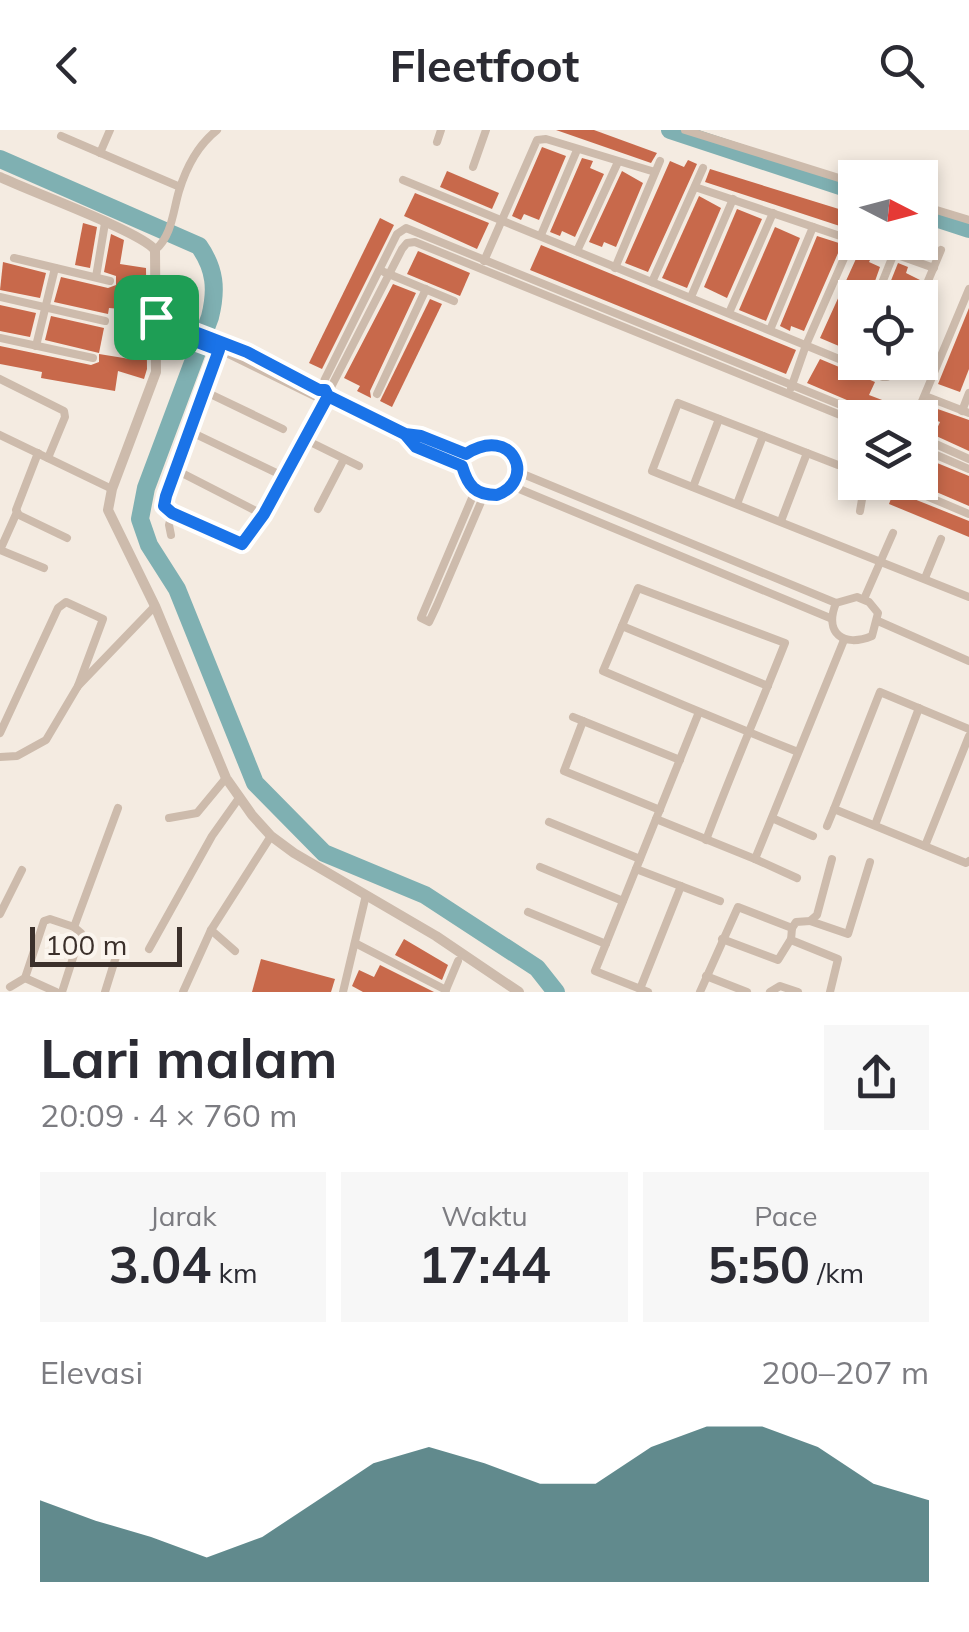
<!DOCTYPE html>
<html lang="id">
<meta charset="utf-8">
<style>
body{margin:0;font-family:Mulish,sans-serif;background:#f7f7f7;color:#2b2b33;height:100vh;display:flex;flex-direction:column;font-size:38px;white-space:nowrap}
*{box-sizing:border-box;margin:0}
p{font-size:32px;color:#7c7c81}
.icon{flex:none;width:55px;height:55px;fill:none;stroke:currentColor;stroke-width:2;stroke-linecap:round;stroke-linejoin:round}
.map{position:relative;height:862px;overflow:hidden}
.sheet{display:flex;flex-direction:column;background:#fff;flex:1}
.sheet>*{flex:none}
.needle{width:65px;rotate:96deg}
.fabs{position:absolute;left:838px;top:30px;display:grid;gap:20px}
.fabs a{display:grid;place-items:center;width:100px;height:100px;border-radius:0px;background:#fff;box-shadow:0 5px 15px #0003;font-size:50px}
.scale{position:absolute;left:30px;bottom:25px;width:152px;box-sizing:border-box;padding-left:10px;border:5px solid #3b302b;border-top:0;font-size:28px;line-height:35px;white-space:nowrap;color:#3b302b;-webkit-text-stroke:8px #fbf5ee;paint-order:stroke}
.pin{position:absolute;display:grid;place-items:center;width:85px;height:85px;color:#fff;margin:-42px;border-radius:20px;box-shadow:0 5px 15px #0006}
.round{display:grid;place-items:center;flex:none;width:105px;height:105px;border-radius:0px;background:#f7f7f7}
.overview{display:flex;align-items:center;justify-content:space-between;height:170px;padding:0 40px}
h1{font-size:55px;font-weight:700;line-height:75px}
.figures{display:grid;grid-template-columns:repeat(3,1fr);gap:15px;height:170px;padding:10px 40px}
.figures div{display:grid;align-content:center;border-radius:0px;background:#f7f7f7;text-align:center}
.figures b{font-size:50px;font-weight:700}
.figures small{font-size:28px;font-weight:400}
.figures p{font-size:28px}
.chart{height:280px;padding:20px 40px}
.chart p{display:flex;justify-content:space-between}
.chart svg{width:100%;height:180px;margin-top:10px;fill:#1f5a5e;opacity:.7}
header{display:flex;justify-content:space-between;align-items:center;height:130px;padding:0 40px;background:#fff;font-size:45px;font-weight:700}
.map>svg:first-child{display:block}
.lines{fill:none;stroke-linecap:round;stroke-linejoin:round}
.river{stroke:#7fb0b2;stroke-width:18}
.building{fill:#c8694b}
.minor{stroke:#cdbbac;stroke-width:8}
.tertiary{stroke:#cdbbac;stroke-width:10}
.route-casing{stroke:#fff;stroke-width:20}
.route{stroke:#1a73e8;stroke-width:12}
</style>
<header><svg class="icon" aria-label="back" viewBox="0 0 24 24"><path d="M15 5l-7 7 7 7"/></svg>Fleetfoot<svg class="icon" aria-label="search" viewBox="0 0 24 24"><circle cx="10" cy="10" r="6"/><path d="M15 15l6 6"/></svg></header>
<div class="map">
<svg width="969" height="862" viewBox="0 0 969 862">
<rect width="100%" height="100%" fill="#f4ebe1"/>
<g class="lines">
<g class="river">
<path d="M670 0 855 61"/>
<path d="M0 29 199 116C215 139 217 159 210 187L146 358 140 389 149 415 177 459 255 653 324 723 425 765 537 838 556 862"/>
<path d="M920 83 969 99"/>
</g>
</g>
<g class="building">
<path d="M556 0H594L657 23 651 33Z"/>
<path d="M542 17 566 26 539 90 524 84 521 90 512 86Z"/>
<path d="M582 28 593 31 590 38 604 44 575 107 562 101 560 106 550 102Z"/>
<path d="M688 30 697 34 648 142 625 133 670 31 684 37Z"/>
<path d="M710 39 855 84V101L705 52Z"/>
<path d="M447 41 499 63 492 79 440 57Z"/>
<path d="M622 41 643 53 616 117 604 112 602 117 589 112Z"/>
<path d="M415 63 489 93 477 119 404 86Z"/>
<path d="M699 66 721 78 687 158 662 148Z"/>
<path d="M737 79 762 89 727 168 704 157Z"/>
<path d="M380 88 394 95 322 239 309 233Z"/>
<path d="M83 93 97 97 90 138 75 135Z"/>
<path d="M775 97 800 108 766 191 739 180Z"/>
<path d="M111 104 124 110 120 134 146 138 147 239 144 249 118 241 115 261 41 248 42 242 0 234V216L91 235 99 232V224L130 229 134 180 109 178 108 184 54 172 61 147 108 158 116 155V146L104 142Z"/>
<path d="M817 106 842 114 804 201 791 196 790 201 780 196Z"/>
<path d="M541 115 796 220 786 244 530 140Z"/>
<path d="M860 120 873 124 869 132 880 137 869 168H855V210L846 219 820 208Z"/>
<path d="M418 121 470 143 460 166 407 144Z"/>
<path d="M3 132 46 143 40 168 0 160Z"/>
<path d="M898 133 908 137 906 143 920 150 913 168H884Z"/>
<path d="M393 154 416 163 370 261 371 268 357 261 360 256 344 248Z"/>
<path d="M430 169 442 174 392 277 380 271Z"/>
<path d="M0 175 36 183 30 207 0 201Z"/>
<path d="M969 178V239L960 262 938 254Z"/>
<path d="M51 186 104 198 99 223 45 210Z"/>
<path d="M820 229 875 252 869 265 903 278 899 288H889L807 253Z"/>
<path d="M932 277 969 290V321L934 305 940 292 928 287Z"/>
<path d="M920 326 969 346V376L920 355Z"/>
<path d="M894 361 969 391V407L889 374Z"/>
<path d="M404 809 448 835 442 850 395 825Z"/>
<path d="M261 829 335 849 331 862H252Z"/>
<path d="M380 835 434 862H363L352 856 359 840 374 847Z"/>
</g>
<g class="lines">
<g class="minor">
<path d="M685 0 855 53"/>
<path d="M61 6 180 57"/>
<path d="M437 12 441 0"/>
<path d="M100 23 110 0"/>
<path d="M473 37 486 0"/>
<path d="M403 50 883 247H887L894 232"/>
<path d="M695 57 855 111"/>
<path d="M920 75 969 90"/>
<path d="M541 105 577 20"/>
<path d="M861 112 934 138"/>
<path d="M155 120C172 106 173 81 179 61 186 38 198 15 217 0"/>
<path d="M577 121 618 32"/>
<path d="M14 128 110 151"/>
<path d="M484 131 537 10 546 9 655 42"/>
<path d="M615 138 660 31"/>
<path d="M384 142 454 171"/>
<path d="M96 147 105 93"/>
<path d="M652 152 703 38"/>
<path d="M0 167 105 191"/>
<path d="M691 167 733 69"/>
<path d="M876 168 894 123"/>
<path d="M920 170 941 120"/>
<path d="M729 183 773 83"/>
<path d="M156 187 247 222 319 260"/>
<path d="M157 197 214 217 316 267"/>
<path d="M770 200 813 97"/>
<path d="M0 208 93 228"/>
<path d="M223 213 166 366 165 377 172 383 238 413H244L264 385 324 271"/>
<path d="M36 216 55 138"/>
<path d="M848 233 855 217"/>
<path d="M0 249 64 281 65 287 48 328"/>
<path d="M791 258 806 215 852 110"/>
<path d="M320 259 397 104 406 98 873 288"/>
<path d="M206 262 283 299"/>
<path d="M328 263 402 119 407 113 415 112 855 291"/>
<path d="M377 264 426 159"/>
<path d="M328 266 405 304 421 307 466 324"/>
<path d="M925 266 969 283"/>
<path d="M962 281 969 263"/>
<path d="M915 288 969 159"/>
<path d="M189 301 285 347"/>
<path d="M405 304 416 317 462 336 467 351 484 365C558 365 488 270 462 336"/>
<path d="M0 305 112 359"/>
<path d="M920 307 969 329"/>
<path d="M304 309 359 336"/>
<path d="M920 318 969 339"/>
<path d="M38 323 16 380 19 385 67 408"/>
<path d="M838 335 678 273 652 341 969 467"/>
<path d="M176 340 264 385"/>
<path d="M518 342 836 473 857 467 869 472 878 483 872 506C843 518 824 503 836 473"/>
<path d="M893 352 969 384"/>
<path d="M512 356 830 488"/>
<path d="M693 357 719 289"/>
<path d="M475 361 421 488 429 492 437 475 484 365"/>
<path d="M737 374 763 306"/>
<path d="M318 379 344 329"/>
<path d="M860 381 865 352"/>
<path d="M17 382 0 420 44 438"/>
<path d="M781 391 807 323"/>
<path d="M171 405 169 395 172 383"/>
<path d="M925 448 941 409"/>
<path d="M864 469 893 403"/>
<path d="M878 491 969 531"/>
<path d="M622 496 768 556"/>
<path d="M573 587 680 630"/>
<path d="M583 591 564 641 660 680"/>
<path d="M969 599 880 562 834 679 966 733 969 731"/>
<path d="M0 603 58 478 66 472 103 489 78 556"/>
<path d="M0 627 17 626 46 610 78 556 155 476"/>
<path d="M169 688 197 683 226 648"/>
<path d="M772 688 813 706"/>
<path d="M656 689 755 729"/>
<path d="M549 692 640 729"/>
<path d="M875 695 919 578"/>
<path d="M827 696 834 679"/>
<path d="M706 710C731 643 759 579 785 513L638 458 603 541C668 569 733 596 798 622"/>
<path d="M925 716 969 606"/>
<path d="M540 737 623 771"/>
<path d="M636 739 720 771"/>
<path d="M797 748 755 729 844 510"/>
<path d="M528 782 606 814"/>
<path d="M0 784 22 740"/>
<path d="M810 791 848 804 870 732"/>
<path d="M792 798 791 810 838 829 830 862"/>
<path d="M792 798 796 792 810 791 817 785 832 729"/>
<path d="M211 800 235 821"/>
<path d="M722 809 778 830 791 809"/>
<path d="M355 813 446 860"/>
<path d="M149 819 212 706 239 668"/>
<path d="M706 846 747 862"/>
<path d="M25 848 56 862"/>
<path d="M10 857 25 848 44 791 50 789 74 797 118 678"/>
<path d="M640 859 681 756"/>
<path d="M62 862 81 803 74 797"/>
<path d="M105 862 119 817"/>
<path d="M183 862 211 800 271 706"/>
<path d="M343 862 366 765"/>
<path d="M445 862 458 831"/>
<path d="M648 862 595 841 699 582"/>
<path d="M700 862 738 777 792 798"/>
<path d="M770 862 780 856 798 862"/>
</g>
<path class="tertiary" d="M0 47C29 61 142 102 155 120L156 242 112 359 108 380 155 476 226 648 252 685 271 706 294 723 436 806 519 862"/>
</g>
<g class="lines">
<defs>
<path id="route" d="M156 187 157 197 219 220 166 366 164 376 172 383 242 414 264 384 328 266 405 304 416 317 462 336C468 356 475 365 497 365 537 350 513 294 466 324L421 306 405 304 328 266 325 260H319L247 222 156 187"/>
</defs>
<use href="#route" class="route-casing"/>
<use href="#route" class="route"/>
</g>
</svg>
<div class="fabs">
<a><svg class="needle" viewBox="-14 -14 28 28"><path d="M0-13l5 13h-10z" fill="#e53935"/><path d="M0 13l5-13h-10z" fill="#7c7c81"/></svg></a>
<a><svg class="icon" aria-label="locate" viewBox="0 0 24 24"><circle cx="12" cy="12" r="6"/><path d="M12 2v4M12 18v4M2 12h4M18 12h4"/></svg></a>
<a><svg class="icon" aria-label="layers" viewBox="0 0 24 24"><path d="M12 4l9 5-9 5-9-5zM3 14l9 5 9-5"/></svg></a>
</div>
<div class="scale">100 m</div>
<div class="pin" style="left:156px;top:187px;background:#1e9e55"><svg class="icon" aria-label="arrive" viewBox="0 0 24 24"><path d="M6 21V4h12l-3 4 3 4H6"/></svg></div>
</div>
<section class="sheet">
<div class="overview"><div><h1>Lari malam</h1><p>20:09 · 4 × 760 m</p></div><a class="round"><svg class="icon" aria-label="share" viewBox="0 0 24 24"><path d="M12 15V3M7 8l5-5 5 5M5 13v7h14v-7"/></svg></a></div>
<div class="figures">
<div><p>Jarak</p><b>3.04<small> km</small></b></div>
<div><p>Waktu</p><b>17:44</b></div>
<div><p>Pace</p><b>5:50<small> /km</small></b></div>
</div>
<div class="chart"><p><span>Elevasi</span>200–207 m</p>
<svg viewBox="0 0 160 44" preserveAspectRatio="none"><path d="M0 44V24L10 29L20 33L30 38L40 33L50 24L60 15L70 11L80 15L90 20L100 20L110 11L120 6L130 6L140 11L150 20L160 24V44z"/></svg>
</div>
</section>
